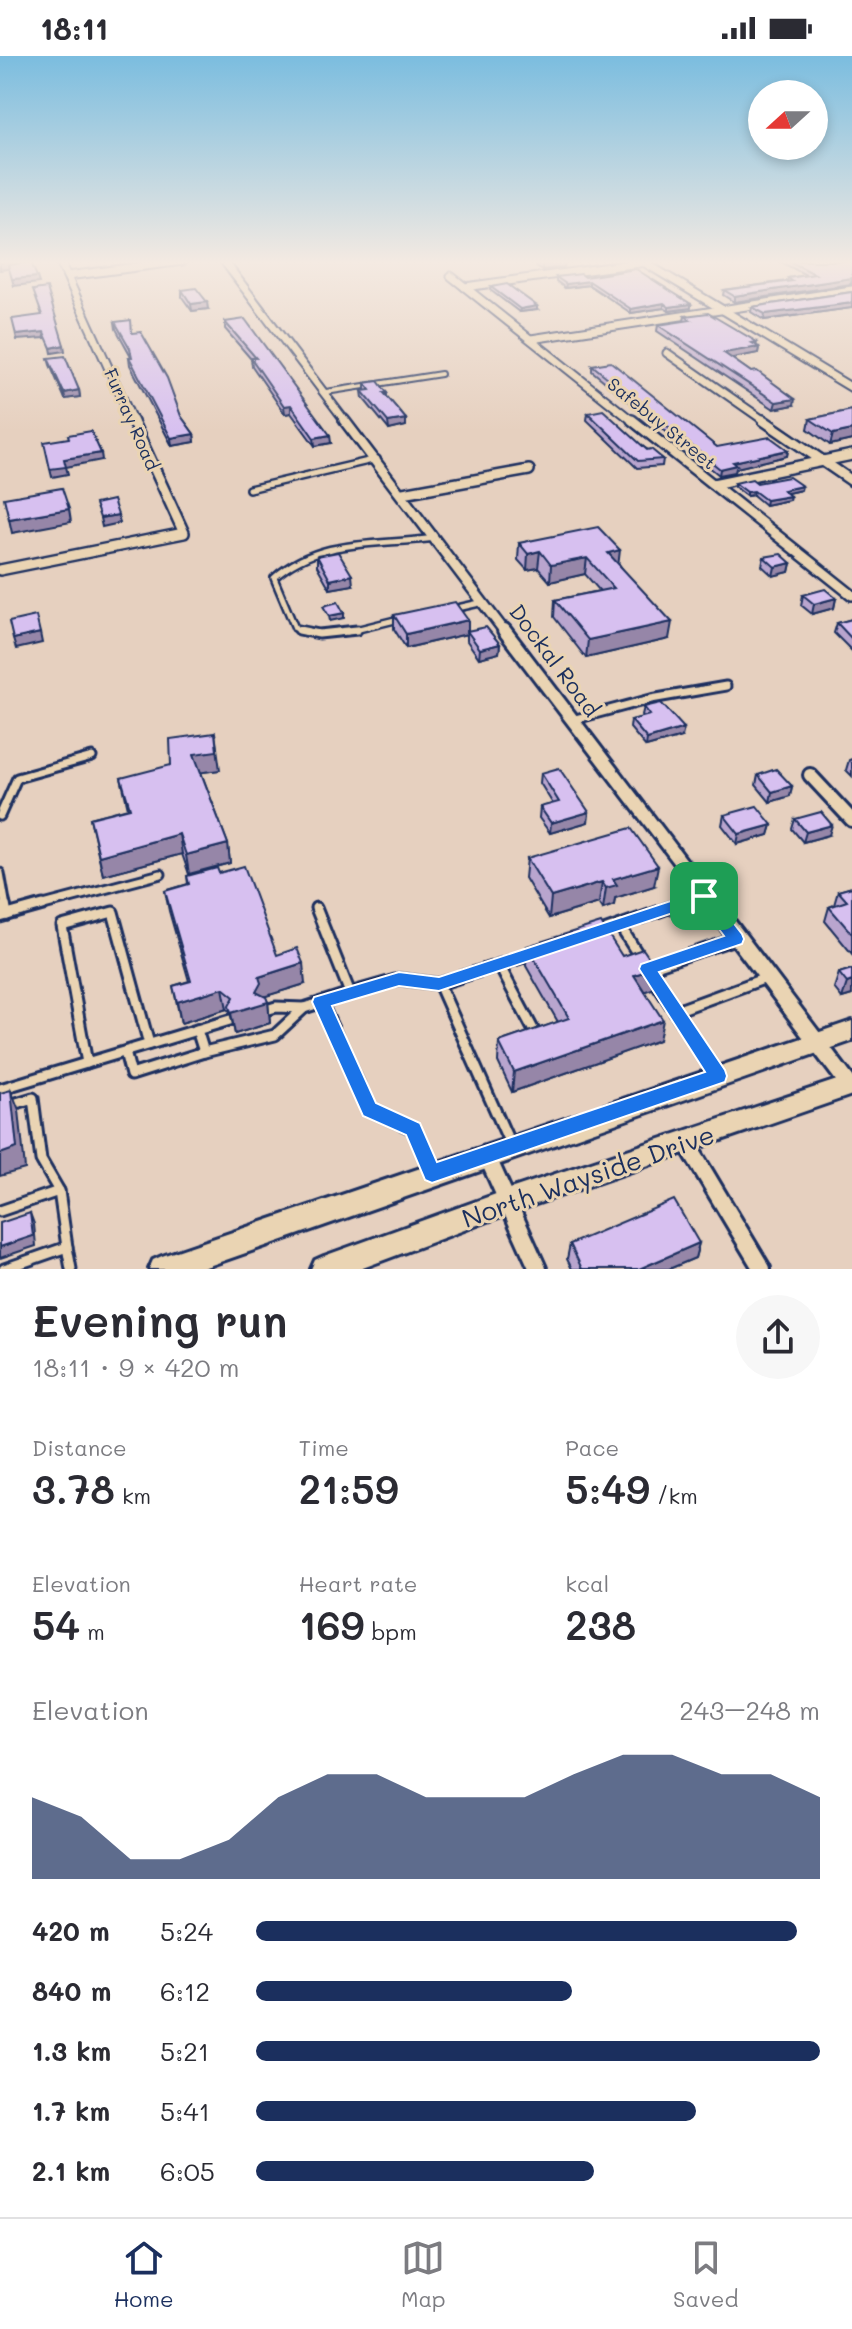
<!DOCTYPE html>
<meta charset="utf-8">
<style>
body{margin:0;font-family:Mali,sans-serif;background:#f7f7f7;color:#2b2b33;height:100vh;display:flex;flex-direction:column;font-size:30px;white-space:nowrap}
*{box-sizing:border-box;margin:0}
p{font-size:26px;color:#7c7c81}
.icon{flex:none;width:44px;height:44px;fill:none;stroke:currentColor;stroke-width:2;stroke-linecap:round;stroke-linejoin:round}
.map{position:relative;height:1213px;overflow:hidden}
.details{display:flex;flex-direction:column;background:#fff;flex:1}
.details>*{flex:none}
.needle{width:52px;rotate:249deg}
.controls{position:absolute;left:748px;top:24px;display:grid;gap:16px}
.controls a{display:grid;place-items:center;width:80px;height:80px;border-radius:50%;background:#fff;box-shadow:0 4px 12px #0003;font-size:40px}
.pin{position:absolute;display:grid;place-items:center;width:68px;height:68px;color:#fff;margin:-34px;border-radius:16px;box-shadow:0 4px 12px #0006}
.round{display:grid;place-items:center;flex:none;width:84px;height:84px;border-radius:42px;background:#f7f7f7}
.summary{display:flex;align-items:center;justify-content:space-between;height:136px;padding:0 32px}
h1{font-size:44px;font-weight:600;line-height:60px}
.figures{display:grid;grid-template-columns:repeat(3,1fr);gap:12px;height:136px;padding:8px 32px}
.figures div{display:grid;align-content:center}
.figures b{font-size:40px;font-weight:600}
.figures small{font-size:22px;font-weight:400}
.figures p{font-size:22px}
.chart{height:224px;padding:16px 32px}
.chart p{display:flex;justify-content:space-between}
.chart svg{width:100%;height:144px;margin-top:8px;fill:#1b2f5e;opacity:.7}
ul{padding:0 32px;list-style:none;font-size:26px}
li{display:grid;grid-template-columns:128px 96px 1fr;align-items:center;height:60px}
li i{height:20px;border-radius:10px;background:#1b2f5e}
.status{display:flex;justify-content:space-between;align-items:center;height:56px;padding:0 40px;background:#fff;direction:ltr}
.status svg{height:22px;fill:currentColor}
.dock{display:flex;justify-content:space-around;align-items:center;height:112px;border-top:2px solid #e1e1e2;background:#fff;font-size:22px;color:#7c7c81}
.dock a{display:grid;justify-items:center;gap:4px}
.dock .current{color:#1b2f5e}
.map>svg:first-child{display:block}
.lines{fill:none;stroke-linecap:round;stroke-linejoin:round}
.service-far3-casing{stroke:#1b2f5e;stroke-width:8}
.service-far2-casing{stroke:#1b2f5e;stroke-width:10}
.service-far1-casing{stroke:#1b2f5e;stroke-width:13}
.service-casing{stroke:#1b2f5e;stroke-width:15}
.minor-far3-casing{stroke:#1b2f5e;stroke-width:11}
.minor-far2-casing{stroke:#1b2f5e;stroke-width:14}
.minor-far1-casing{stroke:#1b2f5e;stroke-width:18}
.minor-casing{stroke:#1b2f5e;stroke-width:22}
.secondary-casing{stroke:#1b2f5e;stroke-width:6}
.service-far3{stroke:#ead4b3;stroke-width:4}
.service-far2{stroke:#ead4b3;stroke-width:5}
.service-far1{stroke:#ead4b3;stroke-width:7}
.service{stroke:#ead4b3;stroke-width:9}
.minor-far3{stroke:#ead4b3;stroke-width:7}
.minor-far2{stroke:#ead4b3;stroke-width:9}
.minor-far1{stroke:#ead4b3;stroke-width:12}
.minor{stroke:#ead4b3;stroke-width:16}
.secondary{fill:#ead4b3;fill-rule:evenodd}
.wall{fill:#b9a5ce;stroke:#1b2f5e;stroke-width:2}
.shaded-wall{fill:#9686a8;stroke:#1b2f5e;stroke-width:2}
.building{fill:#d7c0f0;stroke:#1b2f5e;stroke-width:2}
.route{fill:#1a73e8;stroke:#fff;stroke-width:2;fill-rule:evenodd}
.labels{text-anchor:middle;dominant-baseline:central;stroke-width:6;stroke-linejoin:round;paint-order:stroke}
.far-street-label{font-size:18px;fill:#1b2f5e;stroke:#ead4b3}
.street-label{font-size:22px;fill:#1b2f5e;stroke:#ead4b3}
.near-street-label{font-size:26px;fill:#1b2f5e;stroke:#ead4b3}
</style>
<div class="status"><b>18:11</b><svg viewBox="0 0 49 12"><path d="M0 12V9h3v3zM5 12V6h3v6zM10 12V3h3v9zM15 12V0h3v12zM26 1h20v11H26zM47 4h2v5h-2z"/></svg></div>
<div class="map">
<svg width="852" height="1213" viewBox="0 0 852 1213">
<rect width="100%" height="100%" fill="#e6d0bf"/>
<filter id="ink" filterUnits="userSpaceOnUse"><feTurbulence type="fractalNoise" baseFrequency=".0125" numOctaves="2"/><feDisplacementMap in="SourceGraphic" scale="16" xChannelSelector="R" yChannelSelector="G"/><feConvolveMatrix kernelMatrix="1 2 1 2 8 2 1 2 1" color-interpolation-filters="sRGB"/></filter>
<g filter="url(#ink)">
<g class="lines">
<defs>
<path id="service-far3" d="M326 336 441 318"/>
<g id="service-far2">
<path d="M249 433 377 403"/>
<path d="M453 553 484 546"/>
<path d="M305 576 295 572 274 522C320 481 378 490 435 482"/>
<path d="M347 576 399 563"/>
</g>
<g id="service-far1">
<path d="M299 574 319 578 357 574"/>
<path d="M572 664 651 643 726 630"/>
<path d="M0 760 17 722 92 701"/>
<path d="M0 817 6 851"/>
<path d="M36 851 161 818"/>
<path d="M671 851 704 840"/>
</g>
<g id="service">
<path d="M5 849 7 859"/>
<path d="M316 852 350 937"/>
<path d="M0 861 43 849"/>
<path d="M620 870 639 900"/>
<path d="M601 876 677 849"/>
<path d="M499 909 535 977"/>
<path d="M647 913 735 883"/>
<path d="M649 916 716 1017"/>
<path d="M321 946 370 1054 413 1073 431 1114"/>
<path d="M266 954 276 951 304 952"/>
<path d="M676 955 766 922"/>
<path d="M197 974 204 996"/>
<path d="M125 996 131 1019 204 996 275 979 304 952 350 937 399 923 439 928"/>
<path d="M87 1007 62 870 113 856 149 988"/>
<path d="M0 1033 230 964"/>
<path d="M0 1052 33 1042 41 1104 59 1135"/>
<path d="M511 1090 439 928 533 898"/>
<path d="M0 1155 59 1135 67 1191"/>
<path d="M4 1213 67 1191 71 1213"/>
</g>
<g id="minor-far3">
<path d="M60 205 133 366"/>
<path d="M224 205 346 366"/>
<path d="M642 205 852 332"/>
<path d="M67 220 183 205"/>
<path d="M451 220 634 366"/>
<path d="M465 231 646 206"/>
<path d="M531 283 852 234"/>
<path d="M667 297 766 366"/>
</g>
<g id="minor-far2">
<path d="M344 364 505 576"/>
<path d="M632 364 852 539"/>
<path d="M763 364 852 425"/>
<path d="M713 428 852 399"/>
<path d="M403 437 529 414"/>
<path d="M0 514 184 477 132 364"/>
</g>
<g id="minor-far1">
<path d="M504 574 715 851"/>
<path d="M810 719 852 764"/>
</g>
<g id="minor">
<path d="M713 849 850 1030"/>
<path d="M686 1086 762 1213"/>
<path d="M487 1100 538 1213"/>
</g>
<g id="secondary">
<path d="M852 965V985L200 1213H149L153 1204 162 1200Z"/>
<path d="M852 1019V1039L507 1158 360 1213H311L315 1204 324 1200 507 1134Z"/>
</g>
</defs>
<use href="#service-far3" class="service-far3-casing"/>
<use href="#service-far2" class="service-far2-casing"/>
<use href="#service-far1" class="service-far1-casing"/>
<use href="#service" class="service-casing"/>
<use href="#minor-far3" class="minor-far3-casing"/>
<use href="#minor-far2" class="minor-far2-casing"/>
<use href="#minor-far1" class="minor-far1-casing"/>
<use href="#minor" class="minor-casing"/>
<use href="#secondary" class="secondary-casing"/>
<use href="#service-far3" class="service-far3"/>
<use href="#service-far2" class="service-far2"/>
<use href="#service-far1" class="service-far1"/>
<use href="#service" class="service"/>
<use href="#minor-far3" class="minor-far3"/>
<use href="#minor-far2" class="minor-far2"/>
<use href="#minor-far1" class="minor-far1"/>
<use href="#minor" class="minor"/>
<use href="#secondary" class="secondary"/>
</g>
<g class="wall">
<path d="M536 205H565L564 211 542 214 536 210Z"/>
<path d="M779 205H852V228L734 246 723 239 724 234 787 225 788 222 806 219Z"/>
<path d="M556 221H585L691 252 669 255 664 252 631 257 589 229 565 232 556 225Z"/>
<path d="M491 231 537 254 519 256 490 234Z"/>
<path d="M182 234 208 253 192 255 182 241Z"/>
<path d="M852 236V252L764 264 751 256 752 251Z"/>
<path d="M685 260 759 291 758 297 731 302 751 316 794 349 774 353 657 275 658 269 684 265Z"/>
<path d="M115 266 132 277 181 360 194 378 195 386 172 390 130 309 129 301 131 300 116 273Z"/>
<path d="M225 266 331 387 315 390 291 357 285 358 252 310 251 303 225 273Z"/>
<path d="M48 302 79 334 80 341 65 343 50 309Z"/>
<path d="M592 309 717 391 788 394 787 400 736 412 735 416 719 419 592 315Z"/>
<path d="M365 327 387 337V341L406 363V370L389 374 363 342 362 335 365 334Z"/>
<path d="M852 354V384L830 389 808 373 810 363Z"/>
<path d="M588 357 663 403 662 410 637 412 587 364Z"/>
<path d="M735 427H757L801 434 787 437 789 444 765 449 753 439 747 440 735 431Z"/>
<path d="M519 487 619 508 669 583 586 602 554 561 555 544 600 535 585 518 550 526 538 512 527 514 518 504Z"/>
<path d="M317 500 353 529 330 533 317 510Z"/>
<path d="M764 501 791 507 789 516 773 520 762 510Z"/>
<path d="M803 539 836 542 834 552 812 558 801 549Z"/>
<path d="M394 559 468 564V575L500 588 499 597 479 602 467 585V578L406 592 394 573Z"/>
<path d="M852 563V595L834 577 837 567Z"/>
<path d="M644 651 682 681 646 691 630 672 631 664 644 661 642 659Z"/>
<path d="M852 703V720L846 714 849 704Z"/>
<path d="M220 714 201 716 228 788 230 807 189 818 182 798 103 819 90 762 128 752 121 722Z"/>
<path d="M541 717 589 756 588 766 550 777 539 762 540 751 553 748 540 727Z"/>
<path d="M758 719 792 730 790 740 770 746 756 729Z"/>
<path d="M724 759 772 769 769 779 737 788 722 769Z"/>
<path d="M795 763 829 779 803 786 792 773Z"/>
<path d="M527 802 654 830 615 842 614 849 603 853 599 847 549 862 525 822Z"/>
<path d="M219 817 277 899 305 928 265 940 268 946 270 967 235 978 230 956 227 953 181 967 173 930 189 925 169 855 165 835 188 828 187 820Z"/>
<path d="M852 831V898L825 865 829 851 834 849 838 835Z"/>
<path d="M527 890 622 900 656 912 652 933 644 935 659 984 512 1036 498 1006 499 986 558 966 526 910Z"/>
<path d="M852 913V939L842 942 834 932 839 917Z"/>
<path d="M699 1187 695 1202 669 1213H572L567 1203 570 1188Z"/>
</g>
<g class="shaded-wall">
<path d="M16 205 17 212 0 214V207Z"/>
<path d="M565 205 564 211 542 214V208Z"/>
<path d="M37 221 39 227 14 230 12 223Z"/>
<path d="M852 222 851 228 734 246V240Z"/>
<path d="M589 225V229L565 232 566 228Z"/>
<path d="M207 246 208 253 192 255 191 248Z"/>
<path d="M664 247V252L631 257V253Z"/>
<path d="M852 247V252L764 264 765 258Z"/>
<path d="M691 248V252L669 255V251Z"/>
<path d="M537 250V254L519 256 520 253Z"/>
<path d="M44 276 45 282 17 284 16 279Z"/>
<path d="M757 286 756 292 759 291 758 297 723 304 724 297Z"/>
<path d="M64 289 65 295 52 297 51 292Z"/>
<path d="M79 334 80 341 65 343 64 337Z"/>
<path d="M795 343 794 349 774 353 776 346Z"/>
<path d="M291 349V357L285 358 284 350Z"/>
<path d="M406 363V370L389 374 388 366Z"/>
<path d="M852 374V384L830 389 833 378Z"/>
<path d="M194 378 195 386 172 390 171 382Z"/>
<path d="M330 379 331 387 315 390 314 382Z"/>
<path d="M788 394 787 400 736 412 735 416 719 419 720 413 733 406Z"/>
<path d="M101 397 102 404 66 411 68 418 52 421 50 413 64 403Z"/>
<path d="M802 430 801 434 783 438V434Z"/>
<path d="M754 435 753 439 747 440V436Z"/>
<path d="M790 440 789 444 765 449 766 444Z"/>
<path d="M69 453 71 466 12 477 9 463Z"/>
<path d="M118 459 120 467 102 471 100 462Z"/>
<path d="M620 494 618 511 608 497Z"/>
<path d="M540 495 538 512 527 514 528 498Z"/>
<path d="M587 502 585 518 550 526 551 509Z"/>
<path d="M791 507 789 516 773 520 775 511Z"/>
<path d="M352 519 353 529 330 533V524Z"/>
<path d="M836 542 834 552 812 558 814 548Z"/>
<path d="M344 557V562L330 565 329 560Z"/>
<path d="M468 564V577L467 575V578L406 592V578Z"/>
<path d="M672 566 669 583 586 602 588 584Z"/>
<path d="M40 577 42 587 16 593 13 583Z"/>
<path d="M500 588 499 597 479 602 480 593Z"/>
<path d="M684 672 682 681 646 691 647 683Z"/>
<path d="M215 677 220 714 197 717 194 698Z"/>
<path d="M792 730 790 740 770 746 772 736Z"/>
<path d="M589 756 588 766 550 777 551 767Z"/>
<path d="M772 769 769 779 737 788 739 778Z"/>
<path d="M832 769 829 779 803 786 806 776Z"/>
<path d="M179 778 182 798 103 819 99 800Z"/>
<path d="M228 788 230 807 189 818 186 799Z"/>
<path d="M658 810 654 830 615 842 614 849 603 853 606 832 613 823Z"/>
<path d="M602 826 599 847 549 862 551 841Z"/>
<path d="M303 907 305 928 263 941 268 946 270 967 235 978 231 957 259 921Z"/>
<path d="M656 912 652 933 631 940 634 919Z"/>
<path d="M852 925V939L842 942 847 927Z"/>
<path d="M223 932 227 953 181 967 177 946Z"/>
<path d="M663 964 659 984 512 1036 514 1016Z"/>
<path d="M11 1034 19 1054 25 1113 0 1120V1098Z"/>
<path d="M30 1157 34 1168 36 1190 0 1202V1191Z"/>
<path d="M699 1187 695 1202 669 1213H639Z"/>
</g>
<g class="building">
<path d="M537 205H565L542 208Z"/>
<path d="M789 205H852V222L734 240 724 234 792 225 788 222 815 218Z"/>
<path d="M31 206 37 221 12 223 8 209Z"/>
<path d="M636 213 691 248 669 251 664 247 631 253 589 225 566 228 556 221 581 218 585 221Z"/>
<path d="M507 228 537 250 520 253 491 231Z"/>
<path d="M47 232 64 289 51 292 44 276 16 279 12 263 42 259 33 234Z"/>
<path d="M196 232 207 246 191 248 182 234Z"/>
<path d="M852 236V247L765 258 752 251Z"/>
<path d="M708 257 757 286 752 287 759 291 724 297 751 316 757 315 795 343 776 346 658 269 691 264 685 260Z"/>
<path d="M245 263 330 379 314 382 291 349 284 350 251 302H256L225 266Z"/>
<path d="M131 264 132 277 141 276 167 322 181 360 194 378 171 382 129 301H132L130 292 115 266Z"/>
<path d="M65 300 79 334 64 337 48 302Z"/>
<path d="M611 306 717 391 770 381 788 394 733 406 737 409 720 413 592 309Z"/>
<path d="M378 325 387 337H384L406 363 388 366 362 335 370 334 365 327Z"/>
<path d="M603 354 647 394 651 393 663 403 638 405 588 357Z"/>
<path d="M852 354V374L833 378 810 363Z"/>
<path d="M91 375 101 397 64 403 66 411 50 413 44 386 69 382 68 379Z"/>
<path d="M789 421 802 430 783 434 790 440 766 444 754 435 747 436 735 427 752 423 757 427Z"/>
<path d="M62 432 69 453 9 463 4 442Z"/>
<path d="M113 444 118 459 100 462 95 448Z"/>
<path d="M598 471 620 494 608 497 672 566 588 584 555 544 614 532 587 502 551 509 540 495 528 498 519 487Z"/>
<path d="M338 496 352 519 330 524 317 500Z"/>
<path d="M781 498 791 507 775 511 764 501Z"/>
<path d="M825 533 836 542 814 548 803 539Z"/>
<path d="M338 546 344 557 329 560 323 550Z"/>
<path d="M455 546 468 564 406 578 394 559Z"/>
<path d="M36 560 40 577 13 583 9 566Z"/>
<path d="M852 563V583L837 567Z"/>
<path d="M486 571 500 588 480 593 467 575Z"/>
<path d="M661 647 684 672 647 683 631 664 650 659 644 651Z"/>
<path d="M215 677 217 695 194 698 228 788 186 799 179 778 99 800 90 762 130 752 121 722 171 709 170 683Z"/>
<path d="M559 712 589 756 551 767 540 751 559 746 541 717Z"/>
<path d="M776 713 792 730 772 736 758 719Z"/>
<path d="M757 750 772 769 739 778 724 759Z"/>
<path d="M821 756 832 769 806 776 795 763Z"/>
<path d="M631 772 658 810 613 823 617 829 606 832 602 826 551 841 527 802Z"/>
<path d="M244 810 277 899 297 892 303 907 259 921 261 927 256 936 266 941 268 946 231 957 229 950 234 941 223 932 177 946 173 930 191 925 165 835 189 828 187 820 217 812 219 817Z"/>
<path d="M852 831V878L829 851 847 845 838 835Z"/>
<path d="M601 867 622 900 643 893 656 912 634 919 663 964 514 1016 499 986 569 962 527 890Z"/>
<path d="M852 913V925L847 927 839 917Z"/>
<path d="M11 1034 17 1092 0 1098V1037Z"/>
<path d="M674 1144 699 1187 639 1213H582L570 1188Z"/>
<path d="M30 1157 33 1180 0 1191V1167Z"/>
</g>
</g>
<linearGradient id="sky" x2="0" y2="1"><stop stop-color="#7bbddf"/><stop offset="0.55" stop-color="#f4eae2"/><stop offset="1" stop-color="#f4eae2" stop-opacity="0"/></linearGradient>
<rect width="852" height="375" fill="url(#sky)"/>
<path class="route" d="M704 834 709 836 742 878 744 883 742 888 659 916 725 1014 727 1020 725 1026 432 1127 425 1124 406 1079 363 1060 312 946 314 941 399 916 439 921ZM700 848 724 880 641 908 639 913 705 1016 437 1106 420 1067 376 1047 332 950 399 930 439 935Z"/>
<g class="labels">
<g class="far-street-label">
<text transform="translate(132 363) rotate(66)">Furray Road</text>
<text transform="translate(662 367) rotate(39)">Safebuy Street</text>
</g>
<g class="street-label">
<text transform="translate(555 604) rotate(53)">Dockal Road</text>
</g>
<g class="near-street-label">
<text transform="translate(588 1120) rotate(-19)">North Wayside Drive</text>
</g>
</g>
</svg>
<div class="controls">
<a><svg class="needle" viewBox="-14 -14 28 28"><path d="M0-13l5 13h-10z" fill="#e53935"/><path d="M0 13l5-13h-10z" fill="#7c7c81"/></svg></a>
</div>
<div class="pin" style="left:704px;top:840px;background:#1e9e55"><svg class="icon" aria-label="arrive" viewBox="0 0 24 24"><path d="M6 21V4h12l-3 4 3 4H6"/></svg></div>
</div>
<section class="details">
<div class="summary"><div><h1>Evening run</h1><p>18:11 · 9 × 420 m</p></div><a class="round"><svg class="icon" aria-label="share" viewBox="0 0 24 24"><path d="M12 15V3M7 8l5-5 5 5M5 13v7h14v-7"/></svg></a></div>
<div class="figures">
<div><p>Distance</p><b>3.78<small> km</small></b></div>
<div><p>Time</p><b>21:59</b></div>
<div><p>Pace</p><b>5:49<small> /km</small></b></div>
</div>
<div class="figures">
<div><p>Elevation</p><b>54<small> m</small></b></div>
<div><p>Heart rate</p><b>169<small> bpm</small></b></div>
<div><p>kcal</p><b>238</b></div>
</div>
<div class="chart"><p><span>Elevation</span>243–248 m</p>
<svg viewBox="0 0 160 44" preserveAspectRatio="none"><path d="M0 44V19L10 25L20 38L30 38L40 32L50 19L60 12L70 12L80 19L90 19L100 19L110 12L120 6L130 6L140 12L150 12L160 19V44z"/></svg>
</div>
<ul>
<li><b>420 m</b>5:24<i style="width:96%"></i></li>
<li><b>840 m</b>6:12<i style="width:56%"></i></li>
<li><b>1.3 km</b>5:21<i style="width:100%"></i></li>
<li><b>1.7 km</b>5:41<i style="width:78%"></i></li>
<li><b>2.1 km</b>6:05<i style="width:60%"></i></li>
</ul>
</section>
<nav class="dock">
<a class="current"><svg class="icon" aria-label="home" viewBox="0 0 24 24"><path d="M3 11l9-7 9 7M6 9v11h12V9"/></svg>Home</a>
<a><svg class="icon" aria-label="map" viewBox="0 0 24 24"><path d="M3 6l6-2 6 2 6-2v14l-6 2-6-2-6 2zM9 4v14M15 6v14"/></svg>Map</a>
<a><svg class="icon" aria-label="saved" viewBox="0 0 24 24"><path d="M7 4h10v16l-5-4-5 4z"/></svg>Saved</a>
</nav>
